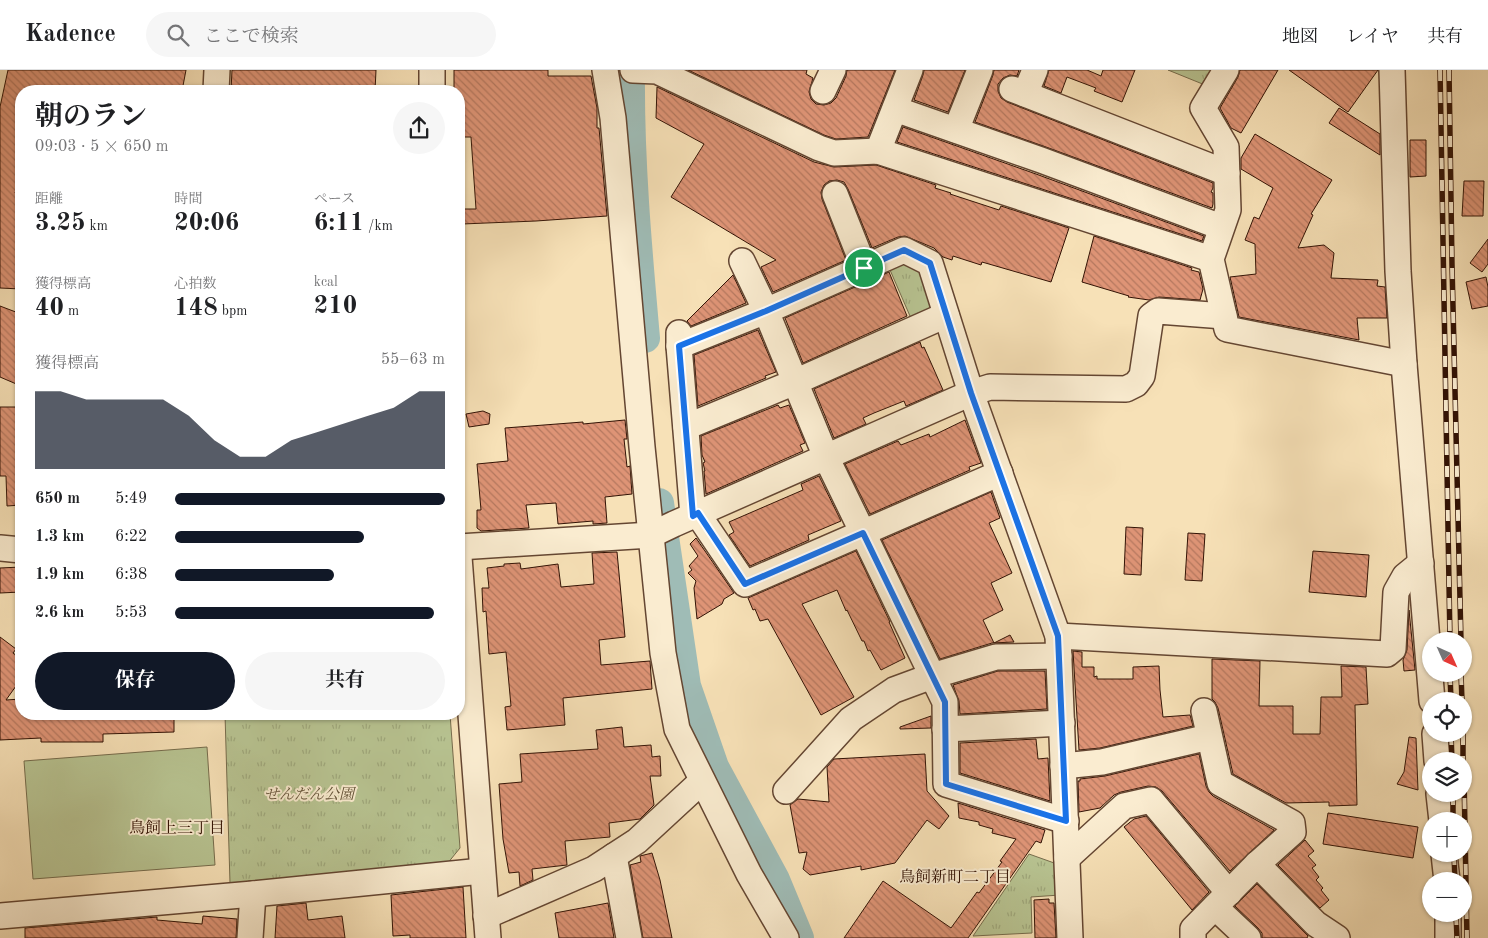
<!DOCTYPE html>
<html lang="ja">
<meta charset="utf-8">
<style>
body{margin:0;font-family:"Old Standard TT","Noto Serif JP",serif;background:#f6f6f6;color:#202124;height:100vh;display:flex;flex-direction:column;font-size:19px;white-space:nowrap}
*{box-sizing:border-box;margin:0}
p{font-size:16px;color:#757577}
.icon{flex:none;width:28px;height:28px;fill:none;stroke:currentColor;stroke-width:2;stroke-linecap:round;stroke-linejoin:round}
.map{position:relative;flex:1;overflow:hidden}
.panel{position:absolute;left:15px;top:15px;width:450px;height:635px;display:flex;flex-direction:column;background:#fff;border-radius:20px;box-shadow:0 1px 4px #0004}
.panel>*{flex:none}
.needle{width:32px;rotate:135deg}
.fabs{position:absolute;left:1422px;top:562px;display:grid;gap:10px}
.fabs a{display:grid;place-items:center;width:50px;height:50px;border-radius:50%;background:#fff;box-shadow:0 1px 4px #0004;font-size:25px}
.pin{position:absolute;display:grid;place-items:center;width:42px;height:42px;color:#fff;margin:-21px;border:2px solid #fff;border-radius:50%;box-shadow:0 1px 5px #0007}
.round{display:grid;place-items:center;flex:none;width:52px;height:52px;border-radius:26px;background:#f6f6f6}
.head{display:flex;align-items:center;justify-content:space-between;height:85px;padding:0 20px}
h1{font-size:28px;font-weight:700;line-height:38px}
.metrics{display:grid;grid-template-columns:repeat(3,1fr);gap:8px;height:85px;padding:5px 20px}
.metrics div{display:grid;align-content:center}
.metrics b{font-size:25px;font-weight:700}
.metrics small{font-size:14px;font-weight:400}
.metrics p{font-size:14px}
.chart{height:140px;padding:10px 20px}
.chart p{display:flex;justify-content:space-between}
.chart svg{width:100%;height:90px;margin-top:5px;fill:#111827;opacity:.7}
.primary-button{display:flex;gap:10px;margin-top:auto;padding:10px 20px}
.primary-button a{flex:1;height:58px;border-radius:30px;background:#111827;color:#fff;font-size:20px;font-weight:700;line-height:58px;text-align:center}
.primary-button a+a{background:#f6f6f6;color:#202124}
ul{padding:0 20px;list-style:none;font-size:16px}
li{display:grid;grid-template-columns:80px 60px 1fr;align-items:center;height:38px}
li i{height:12px;border-radius:6px;background:#111827}
header{display:flex;align-items:center;gap:30px;box-sizing:border-box;height:70px;padding:0 25px;background:#fff;border-bottom:1px solid #e0e0e0}
header strong{font-size:24px}
nav{display:flex;gap:28px;margin-inline-start:auto;font-size:18px}
.search{width:350px;height:45px;background:#f6f6f6;display:flex;align-items:center;gap:12px;box-sizing:border-box;padding:0 18px;border-radius:28px;color:#757577;font-size:19px}
.map>svg:first-child{display:block}
.park{fill:url(#park-tufts);stroke:#766c4c}
.pitch{fill:#b8c492;stroke:#766c4c}
.lines{fill:none;stroke-linecap:round;stroke-linejoin:round}
.river{stroke:#9fbcb6;stroke-width:30}
.building{fill:url(#building-back-hatch);stroke:#331305}
.minor-casing{stroke:#644632;stroke-width:28}
.minor{stroke:#faecd0;stroke-width:25}
.rail-casing{stroke:#331305;stroke-width:5.5}
.rail{stroke:#faecd0;stroke-width:4;stroke-dasharray:11;stroke-linecap:butt}
.route-casing{stroke:#fff;stroke-width:10}
.route{stroke:#1a73e8;stroke-width:6}
.labels{text-anchor:middle;dominant-baseline:central;stroke-width:4;stroke-linejoin:round;paint-order:stroke}
.park-label{font-size:15px;font-style:italic;fill:#625136;stroke:#faecd0}
.neighbourhood-label{font-size:16px;fill:#331305;stroke:#faecd0}
</style>
<header>
<strong>Kadence</strong>
<div class="search"><svg class="icon" aria-label="search" viewBox="0 0 24 24"><circle cx="10" cy="10" r="6"/><path d="M15 15l6 6"/></svg>ここで検索</div>
<nav><a>地図</a><a>レイヤ</a><a>共有</a></nav>
</header>
<div class="map">
<svg width="1488" height="868" viewBox="0 0 1488 868">
<defs>
<pattern id="park-tufts" width="24" height="20" patternUnits="userSpaceOnUse" patternTransform="scale(1.25)"><rect width="24" height="20" fill="#b8c492"/><path d="M3 7l-1-3M5 7V3M7 7l1-3M15 17l-1-3M17 17v-4M19 17l1-3" fill="none" stroke="#9fa87c"/></pattern>
<pattern id="building-back-hatch" width="6" height="6" patternUnits="userSpaceOnUse" patternTransform="scale(1.25)"><rect width="6" height="6" fill="#de9476"/><path d="M-1 5l2 2M0 0l6 6M5-1l2 2" fill="none" stroke="#b5785f"/></pattern>
</defs>
<rect width="100%" height="100%" fill="#f7e1b7"/>
<filter id="stains"><feTurbulence type="fractalNoise" baseFrequency=".004" numOctaves="4"/><feColorMatrix values="0 0 0 0 .2 0 0 0 0 .09 0 0 0 0 .02 0 0 0 .5 -.17"/></filter>
<radialGradient id="worn" r=".72"><stop offset=".6" stop-color="#630" stop-opacity="0"/><stop offset="1" stop-color="#630" stop-opacity=".3"/></radialGradient>
<g class="park">
<path d="M1168 0H1214L1205 15Z"/>
<path d="M899 187 922 196 933 235 930 245 913 253 887 193Z"/>
<path d="M225 644H450L460 778 447 794 230 813Z"/>
<path d="M1029 784 1057 794 1060 825 1031 827 1032 863 973 866Z"/>
</g>
<path class="pitch" d="M207 677 215 795 33 809 24 691Z"/>
<g class="lines">
<g class="river">
<path d="M630 0C629 89 637 179 645 268"/>
<path d="M659 433 686 616 714 697 775 810 799 868"/>
</g>
</g>
<g class="building">
<path d="M8 0H186L182 21H21V105L15 123 21 124V219L0 218V37Z"/>
<path d="M232 0H376L375 21H231Z"/>
<path d="M454 0H548V6H591L597 38V58H599L607 146 536 151 462 154V139H476L471 67H459V21H454Z"/>
<path d="M688 0H807L806 4 813 8 809 22 811 29 816 34 824 35 831 33 836 28 846 6 847 0H895L868 67 836 69 824 65Z"/>
<path d="M924 0H965L948 42 914 30 923 5Z"/>
<path d="M994 0H1019L1017 6 1010 5 1003 8 998 14V21L1001 28 1007 32 1213 113V118L1211 122 1213 123V134L1212 138 1046 77 975 52 993 5Z"/>
<path d="M1049 0H1087L1101 6 1103 0H1135L1122 32 1094 21 1096 18 1067 7 1061 23 1044 16Z"/>
<path d="M1240 0H1278L1241 63 1231 58 1220 38 1238 7Z"/>
<path d="M1289 0H1378L1348 42Z"/>
<path d="M657 17 814 92 834 97 876 95 936 115 935 118 951 123 950 124 999 140 1001 136 1069 158 1051 212 982 192 981 195 953 186 952 190 943 187 934 178 905 166 898 167 872 178 848 119 844 112 837 110 829 111 824 115 821 122 822 129 846 190 773 222 761 197 776 190 671 127 704 74 656 48Z"/>
<path d="M1339 38 1380 64V85L1329 53Z"/>
<path d="M903 57 1036 104 1204 166 1202 171 897 72Z"/>
<path d="M1255 64 1332 110 1311 144 1313 145 1298 178 1324 175 1334 183 1331 208 1378 210 1377 216 1385 217 1387 248H1357L1359 270 1239 247 1230 207 1256 204 1255 174 1245 170 1254 147 1259 149 1273 118 1241 99V88Z"/>
<path d="M1410 70H1426V106L1410 107Z"/>
<path d="M1464 111H1484L1483 146H1462Z"/>
<path d="M1094 166 1192 198 1191 200 1199 202 1203 219 1200 230 1159 227 1149 230 1128 227 1129 226 1082 212Z"/>
<path d="M1488 169V194L1482 202 1470 193Z"/>
<path d="M889 202 907 246 803 293 785 248Z"/>
<path d="M733 205 746 233 691 256 687 251Z"/>
<path d="M1486 207 1488 217V236L1472 239 1466 212Z"/>
<path d="M0 236 21 244V316L0 307Z"/>
<path d="M758 260 776 302 765 306 766 308 698 336 694 285Z"/>
<path d="M920 272 922 278 924 277 943 320 906 336 904 331 874 343 863 348 866 354 834 368 814 319Z"/>
<path d="M778 335 780 338 789 335 805 373 800 375 803 381 706 424 704 401H705L703 393 705 392 702 385 701 366Z"/>
<path d="M0 337H21V435L7 436 6 406H0Z"/>
<path d="M483 341 490 344 489 354 469 357 466 344Z"/>
<path d="M625 350 627 369H624L627 397 630 396 632 424 605 427 607 453 593 454V451L558 454 556 433 526 435 529 458 481 461 477 458V440H481L477 394 508 391 505 358 583 352V354Z"/>
<path d="M965 350 981 393 969 397 970 400 870 444 845 394 898 371 901 375 929 364 930 367Z"/>
<path d="M819 406 841 451 808 465 809 470 750 496 729 465 734 462 729 452 803 420 801 414Z"/>
<path d="M991 422 1000 448 989 453 1012 503 991 513 1003 540 983 550 994 573 1010 565 1014 572 992 573 940 589 882 470Z"/>
<path d="M1126 457 1143 458 1141 505 1124 504Z"/>
<path d="M1188 463 1205 464 1202 511 1185 510Z"/>
<path d="M696 468 734 523 724 529 722 534 697 549 694 518 696 511 688 503 692 500 689 496 698 486 690 474Z"/>
<path d="M856 481 890 552H889L905 588 881 600 870 580 868 581 864 571H862L847 540 846 541 837 520 802 534 854 627 821 645 768 549 760 551 755 539 753 540 748 528Z"/>
<path d="M1313 481 1369 485 1366 527 1309 522Z"/>
<path d="M617 482 625 567 599 570 601 595 650 591 652 619 563 628 565 655 507 660 505 637 511 636 506 582 489 584 486 541 483 542 482 518H489L487 498 504 496V494L520 493 521 499 558 494 561 517 594 514 592 483Z"/>
<path d="M21 497V522L0 523V498Z"/>
<path d="M1409 540 1415 600 1404 601 1403 590 1407 580Z"/>
<path d="M0 567 16 579 13 583 21 589V609L6 630 21 629V644H174V662L103 664V672H41V668L0 670Z"/>
<path d="M1073 581 1082 582V597H1094V607L1097 606V609H1133V597L1159 596 1160 620 1163 647 1190 645 1193 656 1100 678 1079 680Z"/>
<path d="M1212 589 1260 591 1259 636H1293V664H1320L1321 627H1342L1341 596 1366 597 1368 634 1355 635 1357 735 1329 736V732L1286 733 1233 704 1218 638 1215 632 1212 629Z"/>
<path d="M998 601H1045L1047 639 960 644 959 631 953 615Z"/>
<path d="M931 646V658L900 659V657Z"/>
<path d="M622 657 624 677 651 675 652 687 660 686 661 706H650L654 735 640 749 609 753 610 767 565 771 567 795 532 799 533 810 520 816 519 802 509 803 503 769 499 714 522 712 520 684 598 679 596 660Z"/>
<path d="M1409 667 1416 668 1418 720 1397 714 1404 702Z"/>
<path d="M1036 669 1038 689 1048 688 1050 731 960 703V673Z"/>
<path d="M925 684 927 721 949 746 939 759 927 750 895 793 861 800V796L810 805 803 799 807 782 799 783 790 735 798 729 829 732 827 697 834 689Z"/>
<path d="M1199 684 1206 716 1209 722 1213 726 1274 760 1230 801 1162 721 1156 717 1148 716 1121 722 1114 725 1100 738 1079 742 1078 711H1080V709L1105 706Z"/>
<path d="M958 733 1045 760 1041 773 1036 771 968 868H844L883 811 951 858 977 822 979 823 1002 792 1000 791 1016 769 992 763 993 759 979 755V752L959 748Z"/>
<path d="M1328 743 1418 757 1413 788 1323 774Z"/>
<path d="M1146 746 1209 822 1192 840 1124 757 1134 749Z"/>
<path d="M1305 770 1314 781 1308 786 1316 795 1312 798 1319 807 1316 810 1323 818 1321 820 1329 830 1320 838 1278 795Z"/>
<path d="M652 783 660 810 672 868H643L630 795 641 792 640 786Z"/>
<path d="M1257 814 1308 866 1307 868H1262V863L1258 858 1235 836Z"/>
<path d="M463 817 466 868H410V865L393 866 391 825Z"/>
<path d="M1049 829V833H1054L1056 868H1035L1034 830Z"/>
<path d="M306 833 308 850 342 846 345 868H275L277 836Z"/>
<path d="M608 833 614 868H559L555 843Z"/>
<path d="M203 846 237 849 236 868H25V858L157 847V850L202 854Z"/>
</g>
<g class="lines">
<defs>
<g id="minor">
<path d="M605 0 613 48 642 377 663 583 677 659 749 804 786 868"/>
<path d="M633 0 657 1 819 78 834 83 878 81 1211 189"/>
<path d="M1226 0 1203 38 1226 77 1228 140 1211 189 1227 259 1404 294"/>
<path d="M1392 0 1398 201 1404 294 1432 631"/>
<path d="M1012 19 1227 103"/>
<path d="M216 21 217 0"/>
<path d="M432 21V0"/>
<path d="M823 21 833 0"/>
<path d="M1025 24 1035 0"/>
<path d="M895 39 1041 90 1221 157"/>
<path d="M956 60 980 0"/>
<path d="M878 81 910 0"/>
<path d="M835 124 864 197"/>
<path d="M742 191 766 241 826 387 945 632 946 714 1066 751"/>
<path d="M679 263V276L693 446"/>
<path d="M679 276 766 241 904 180 930 193 971 323 1058 566 1070 868"/>
<path d="M686 357 795 312 946 245"/>
<path d="M697 443 745 514 1000 403"/>
<path d="M459 477 651 465 674 454 971 323 990 317 1126 319 1136 314 1142 306 1151 246 1158 241 1224 246"/>
<path d="M0 478 21 480"/>
<path d="M459 487 488 868"/>
<path d="M1058 566 1387 584 1393 579 1396 522 1405 506 1421 493"/>
<path d="M945 659 1062 653"/>
<path d="M1435 664 1437 691"/>
<path d="M1063 696 1102 692 1209 667"/>
<path d="M786 721 851 649 894 620 932 606 996 587 1059 586"/>
<path d="M1439 724 1442 751"/>
<path d="M1444 784 1447 811"/>
<path d="M614 786 629 868"/>
<path d="M1067 788 1124 736 1151 730 1229 823"/>
<path d="M1257 794 1316 854 1337 868"/>
<path d="M1215 837 1248 868"/>
<path d="M1448 844V868"/>
<path d="M0 846 253 824 482 801"/>
<path d="M486 846 594 799 637 771 702 711"/>
<path d="M250 868 253 824"/>
<path d="M1193 868V859L1257 794 1293 762 1292 753 1220 713 1204 641"/>
</g>
</defs>
<use href="#minor" class="minor-casing"/>
<use href="#minor" class="minor"/>
<defs>
<g id="rail">
<path d="M1440 0 1450 571"/>
<path d="M1449 0 1452 195 1461 571"/>
<path d="M1450 604 1451 631"/>
<path d="M1461 604 1462 631"/>
<path d="M1451 664 1452 691"/>
<path d="M1463 664V691"/>
<path d="M1464 706 1467 868"/>
<path d="M1453 724V751"/>
<path d="M1454 784 1455 811"/>
<path d="M1456 844 1457 868"/>
</g>
</defs>
<use href="#rail" class="rail-casing"/>
<use href="#rail" class="rail"/>
</g>
<g class="lines">
<defs>
<path id="route" d="M904 180 930 193 971 323 1058 566 1066 751 946 714 945 632 863 463 745 514 698 443 693 446 679 276 766 241Z"/>
</defs>
<use href="#route" class="route-casing"/>
<use href="#route" class="route"/>
</g>
<g class="labels">
<g class="park-label">
<text x="309" y="725">せんだん公園</text>
</g>
<g class="neighbourhood-label">
<text x="177" y="759">鳥飼上三丁目</text>
<text x="955" y="808">鳥飼新町二丁目</text>
</g>
</g>
<rect width="100%" height="100%" filter="url(#stains)"/>
<rect width="100%" height="100%" fill="url(#worn)"/>
</svg>
<div class="fabs">
<a><svg class="needle" viewBox="-14 -14 28 28"><path d="M0-13l5 13h-10z" fill="#e53935"/><path d="M0 13l5-13h-10z" fill="#757577"/></svg></a>
<a><svg class="icon" aria-label="locate" viewBox="0 0 24 24"><circle cx="12" cy="12" r="6"/><path d="M12 2v4M12 18v4M2 12h4M18 12h4"/></svg></a>
<a><svg class="icon" aria-label="layers" viewBox="0 0 24 24"><path d="M12 4l9 5-9 5-9-5zM3 14l9 5 9-5"/></svg></a>
<a>+</a>
<a>−</a>
</div>
<div class="pin" style="left:864px;top:198px;background:#1e9e55"><svg class="icon" aria-label="arrive" viewBox="0 0 24 24"><path d="M6 21V4h12l-3 4 3 4H6"/></svg></div>
<section class="panel">
<div class="head"><div><h1>朝のラン</h1><p>09:03 · 5 × 650 m</p></div><a class="round"><svg class="icon" aria-label="share" viewBox="0 0 24 24"><path d="M12 15V3M7 8l5-5 5 5M5 13v7h14v-7"/></svg></a></div>
<div class="metrics">
<div><p>距離</p><b>3.25<small> km</small></b></div>
<div><p>時間</p><b>20:06</b></div>
<div><p>ペース</p><b>6:11<small> /km</small></b></div>
</div>
<div class="metrics">
<div><p>獲得標高</p><b>40<small> m</small></b></div>
<div><p>心拍数</p><b>148<small> bpm</small></b></div>
<div><p>kcal</p><b>210</b></div>
</div>
<div class="chart"><p><span>獲得標高</span>55–63 m</p>
<svg viewBox="0 0 160 44" preserveAspectRatio="none"><path d="M0 44V6L10 6L20 10L30 10L40 10L50 10L60 18L70 30L80 38L90 38L100 30L110 26L120 22L130 18L140 14L150 6L160 6V44z"/></svg>
</div>
<ul>
<li><b>650 m</b>5:49<i style="width:100%"></i></li>
<li><b>1.3 km</b>6:22<i style="width:70%"></i></li>
<li><b>1.9 km</b>6:38<i style="width:59%"></i></li>
<li><b>2.6 km</b>5:53<i style="width:96%"></i></li>
</ul>
<div class="primary-button"><a>保存</a><a>共有</a></div>
</section>
</div>
